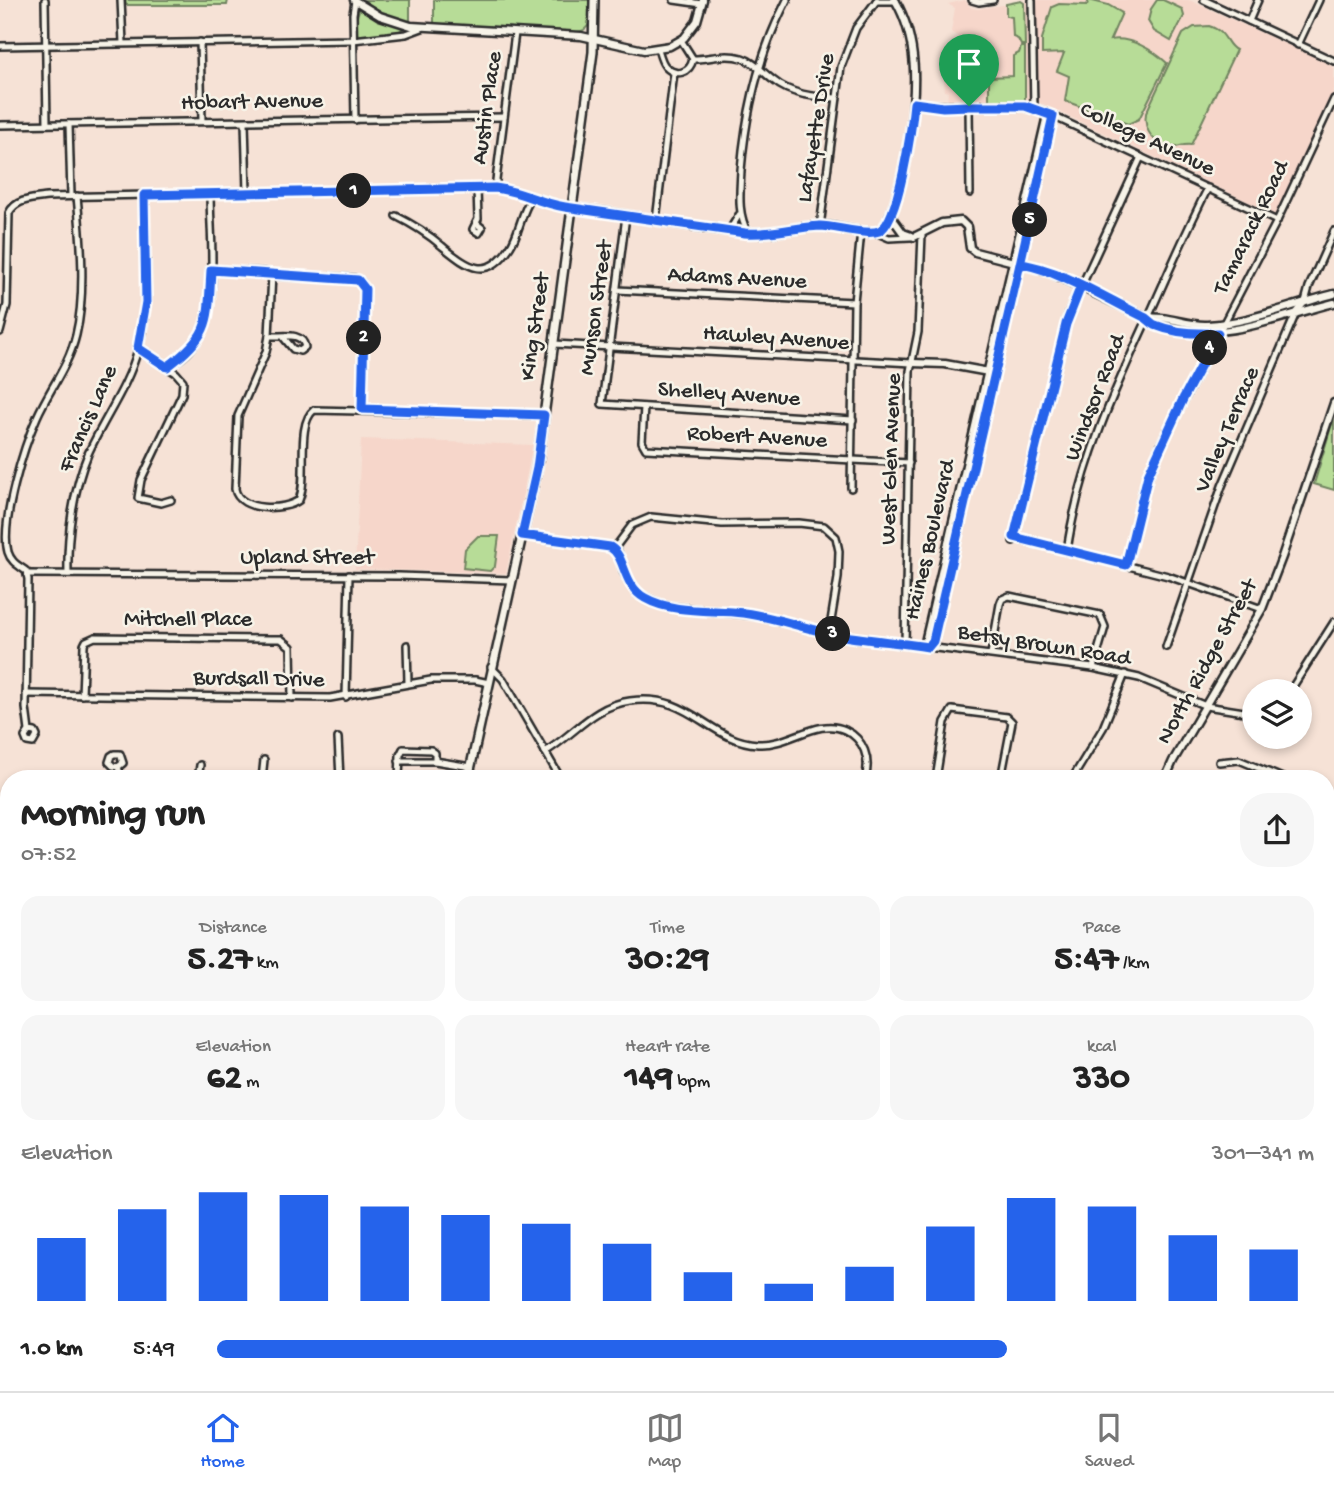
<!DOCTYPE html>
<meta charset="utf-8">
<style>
body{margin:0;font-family:"Gochi Hand",sans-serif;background:#f6f6f6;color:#222;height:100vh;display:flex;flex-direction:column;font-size:26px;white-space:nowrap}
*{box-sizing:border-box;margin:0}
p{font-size:23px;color:#767676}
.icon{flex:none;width:38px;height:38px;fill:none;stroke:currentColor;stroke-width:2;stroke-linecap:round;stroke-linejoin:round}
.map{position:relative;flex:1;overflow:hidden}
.drawer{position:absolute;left:0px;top:770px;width:1335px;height:621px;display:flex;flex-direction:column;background:#fff;border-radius:28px 28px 0 0;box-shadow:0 4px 10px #0003}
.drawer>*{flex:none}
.tools{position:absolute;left:1242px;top:679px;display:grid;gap:14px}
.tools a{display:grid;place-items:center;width:70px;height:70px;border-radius:50%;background:#fff;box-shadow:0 4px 10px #0003;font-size:35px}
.pin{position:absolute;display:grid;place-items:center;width:60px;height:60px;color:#fff;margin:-72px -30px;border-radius:50% 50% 50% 0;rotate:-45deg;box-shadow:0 0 7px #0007}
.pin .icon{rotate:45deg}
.km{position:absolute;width:35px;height:35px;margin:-18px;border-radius:50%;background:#222;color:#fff;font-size:19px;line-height:35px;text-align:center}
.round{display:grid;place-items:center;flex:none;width:74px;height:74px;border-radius:28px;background:#f6f6f6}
.overview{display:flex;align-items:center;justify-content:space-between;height:119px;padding:0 21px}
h1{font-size:38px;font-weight:700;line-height:52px}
.figures{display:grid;grid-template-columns:repeat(3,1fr);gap:10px;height:119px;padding:7px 21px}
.figures div{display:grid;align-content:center;border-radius:18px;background:#f6f6f6;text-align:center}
.figures b{font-size:35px;font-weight:700}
.figures small{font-size:19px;font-weight:400}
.figures p{font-size:19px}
.chart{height:196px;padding:14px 21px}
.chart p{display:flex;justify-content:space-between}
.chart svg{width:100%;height:126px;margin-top:7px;stroke:#2563eb;stroke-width:6}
ul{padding:0 21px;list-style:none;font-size:23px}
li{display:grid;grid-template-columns:112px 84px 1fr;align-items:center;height:52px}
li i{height:18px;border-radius:9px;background:#2563eb}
.tab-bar{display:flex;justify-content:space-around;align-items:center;height:98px;border-top:2px solid #e0e0e0;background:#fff;font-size:19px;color:#767676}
.tab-bar a{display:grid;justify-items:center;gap:4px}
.tab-bar .on{color:#2563eb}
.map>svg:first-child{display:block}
.built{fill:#f6d6ca}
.green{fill:#b7dc97;stroke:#718461;stroke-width:2}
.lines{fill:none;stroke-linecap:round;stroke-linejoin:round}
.minor-casing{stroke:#2b2b2b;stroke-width:10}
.tertiary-casing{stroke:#2b2b2b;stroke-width:11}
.secondary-casing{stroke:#2b2b2b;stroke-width:12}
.minor{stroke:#f7f3e8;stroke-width:5}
.tertiary{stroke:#f7f3e8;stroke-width:6}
.secondary{stroke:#f7f3e8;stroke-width:7}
.route-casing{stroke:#fff;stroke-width:14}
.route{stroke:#2563eb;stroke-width:9}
.labels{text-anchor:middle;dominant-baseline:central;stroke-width:5;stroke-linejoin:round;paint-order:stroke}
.street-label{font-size:23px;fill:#2b2b2b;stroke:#f7f3e8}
</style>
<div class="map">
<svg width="1334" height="1391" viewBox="0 0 1334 1391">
<rect width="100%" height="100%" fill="#f6e2d6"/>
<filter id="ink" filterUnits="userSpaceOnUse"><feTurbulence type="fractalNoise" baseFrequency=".0143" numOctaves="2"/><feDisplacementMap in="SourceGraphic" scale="14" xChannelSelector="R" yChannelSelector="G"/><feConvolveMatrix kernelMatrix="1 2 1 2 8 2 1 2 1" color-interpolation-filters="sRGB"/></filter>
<g filter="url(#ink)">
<g class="built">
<path d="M965 0 971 8 977 9 1035 0H1189L1325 62 1334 68V90L1276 215 1043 104 1007 100 947 102 948 92 945 91 944 78 958 77 960 65 958 37 951 32 955 8 948 4Z"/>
<path d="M361 439 533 445 506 573 355 569Z"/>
<path d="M507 1382 508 1391H261L260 1383Z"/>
</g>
<g class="green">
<path d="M125 0H228L227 5H126Z"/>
<path d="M360 0H410V23L398 32 358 36C353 26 357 12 363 2Z"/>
<path d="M434 0H591C590 13 594 30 577 32L434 25Z"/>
<path d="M1089 0 1108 5 1122 13 1110 40C1130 36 1153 50 1167 63L1139 119 1128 124 1065 101 1069 76 1057 71 1064 53 1042 54V39L1052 7 1059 4 1087 5Z"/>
<path d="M1157 0H1163L1182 9 1184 16 1171 41 1154 31 1148 21 1151 9Z"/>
<path d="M1021 1 1024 3 1025 45H1021L1018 39 1013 37 1012 17 1006 16V4Z"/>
<path d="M1209 26C1228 32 1225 45 1236 50L1191 145C1185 144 1181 146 1175 147 1155 148 1143 130 1146 113L1183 34 1194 27Z"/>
<path d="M1021 47H1025V102L989 101V77L1013 76V56L1019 53Z"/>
<path d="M1334 417V490L1314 484Z"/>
<path d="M478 536H499L495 566 490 571 463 568 465 549Z"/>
<path d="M489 1383 490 1385 478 1391H369L374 1383Z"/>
</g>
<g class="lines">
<defs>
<g id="minor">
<path d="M45 0 47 124"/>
<path d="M121 0 123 43"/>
<path d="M674 0 702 4"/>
<path d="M972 0 979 2 993 0"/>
<path d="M1032 0 1034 108"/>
<path d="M1204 0 1334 61"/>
<path d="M876 1H896"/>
<path d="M1249 21 1258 0"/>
<path d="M200 42 202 121"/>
<path d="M1298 45 1319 0"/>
<path d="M0 46 353 40 406 34 422 28"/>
<path d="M658 49C660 55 661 61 665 66 676 78 690 73 693 59L681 40"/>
<path d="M693 59C710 59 725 53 742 58 755 62 762 72 773 80 791 95 814 97 836 98"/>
<path d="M914 104C958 109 1001 99 1042 111L1277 221"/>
<path d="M969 106 970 193"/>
<path d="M355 120 353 14 355 1"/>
<path d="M245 122 247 193"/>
<path d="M69 124 71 196"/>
<path d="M0 125 504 117"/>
<path d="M495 188 515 33"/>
<path d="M477 189 478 219 473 229 479 233 482 228 477 224"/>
<path d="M396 216C412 224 428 234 442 246 467 266 486 283 510 247 520 232 521 212 532 197"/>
<path d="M626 216 602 404 853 420"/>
<path d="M656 220 674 73"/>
<path d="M822 226 821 219 841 67 856 28 877 0"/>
<path d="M729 231 739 215"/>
<path d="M875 232 889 238 910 237"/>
<path d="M748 233C737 213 740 193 741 170 746 111 759 53 787 0"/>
<path d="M210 270 263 272 281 276 354 278 361 282 365 289 362 409"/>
<path d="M272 274 269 336 266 352 238 416 235 489C239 512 285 511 299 500 309 476 295 425 314 410L544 415"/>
<path d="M617 290 854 302"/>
<path d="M0 332 7 305 9 213C16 199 32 199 47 197L495 188C522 191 545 205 572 208"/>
<path d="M269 336C282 337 302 331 305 347L300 351 293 349 284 338"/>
<path d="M554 344 912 363"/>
<path d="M138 348 176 373 183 381 182 394 141 480 138 498 161 503 171 500"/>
<path d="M167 367C175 362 183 358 189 351 222 317 210 239 210 194"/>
<path d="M644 407 642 442 646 449 909 463"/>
<path d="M851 488 854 302 861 231"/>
<path d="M522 535 610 547 618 552 624 573 638 594 665 606 760 616 841 636 1093 668 1139 678 1206 706 1244 712 1255 711"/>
<path d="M1014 537 1168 576 1262 609"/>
<path d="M1013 541 1069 313 1141 157"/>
<path d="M614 549 632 525 651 517 722 524 799 523 824 526 836 537 839 551 838 578 829 633"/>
<path d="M1067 551C1079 466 1116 386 1152 309 1170 269 1188 227 1208 188"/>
<path d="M1127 565 1143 491 1161 444 1277 221 1334 99"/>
<path d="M27 574 399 576 511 580"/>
<path d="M68 574C67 535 73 490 88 454 104 418 128 387 138 349 151 299 145 245 144 195"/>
<path d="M905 644 910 371 918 332 922 234"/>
<path d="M407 645 408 683"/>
<path d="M928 647 925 640 1047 113"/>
<path d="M928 647 933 641 1053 116"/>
<path d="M1166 647 1222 486 1296 313 1305 302 1309 287 1334 231"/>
<path d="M991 654 1000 604 1002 599 1009 596 1100 615 1105 627 1093 668"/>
<path d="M491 667 503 679 561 779"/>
<path d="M1290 691 1334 622"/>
<path d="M26 694 330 698 431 680H475L489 683"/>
<path d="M82 695 84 645 86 641 95 637 271 639H281L291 647 292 698"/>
<path d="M346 697 349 575"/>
<path d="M29 731 35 732 37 736 33 743 27 742 25 737 29 731 26 708 28 579 26 571C18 565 11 562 8 552 0 523 24 446 37 417 49 390 69 365 76 335 86 294 81 239 77 196"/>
<path d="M338 738 340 779"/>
<path d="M545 752C575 734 593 706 630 701 690 692 708 741 758 744 789 746 818 717 845 730 864 739 871 759 865 779"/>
<path d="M399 761H435L471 767"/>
<path d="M1219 762 1239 760 1285 779"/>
<path d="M118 767 123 763 120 754H114L111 756 109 762 113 766 118 767 122 779"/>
<path d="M399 778 400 755 403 749 431 750 435 753V761"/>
<path d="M198 779 200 765"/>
<path d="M262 779 264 760"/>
<path d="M936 779 945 722 952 710 1007 717 1012 722 1001 779"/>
<path d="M1072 779 1103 728 1125 674"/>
<path d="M1326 796 1334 799"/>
<path d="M9 804 5 809 9 813"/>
<path d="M1326 863 1334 866"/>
<path d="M0 865 9 863"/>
<path d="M1326 932 1334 899"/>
<path d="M1326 948 1334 951"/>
<path d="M0 961 9 959"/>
<path d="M0 986 9 992"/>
<path d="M1326 1038 1334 1040"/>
<path d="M0 1124 9 1122"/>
<path d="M1326 1134 1334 1135"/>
<path d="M9 1196 4 1201 9 1206"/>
<path d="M1326 1267 1334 1255"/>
<path d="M0 1382 31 1384"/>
<path d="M494 1382 499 1391"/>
<path d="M1140 1382 1151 1391"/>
<path d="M1205 1391 1207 1382"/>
<path d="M1282 1391 1284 1382"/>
</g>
<g id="tertiary">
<path d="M354 0 380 16 411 26 581 36 644 50 670 46 684 38 697 21 703 0"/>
<path d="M572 208C632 214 691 229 750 233 777 235 803 224 829 226 842 227 872 237 881 230 895 220 908 152 910 134 916 88 919 41 895 0"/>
<path d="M890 215 903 233 914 237 942 223 961 221 967 227 970 248 975 252 1045 270 1147 318C1153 326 1161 327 1171 329 1226 341 1280 316 1334 303"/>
<path d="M1147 318C1167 315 1186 326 1207 325 1250 323 1293 304 1334 294"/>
<path d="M912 363 945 364 994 373"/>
<path d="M1165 779 1173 761 1262 609 1282 557 1334 403"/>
<path d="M575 1382 619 1391"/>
<path d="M522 1391 534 1382"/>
<path d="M1113 1391 1118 1382"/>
</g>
<g id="secondary">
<path d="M468 779 537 468 593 52 594 0"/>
<path d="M247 1382 248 1391"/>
</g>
</defs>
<use href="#minor" class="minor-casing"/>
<use href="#tertiary" class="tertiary-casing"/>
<use href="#secondary" class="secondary-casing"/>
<use href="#minor" class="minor"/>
<use href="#tertiary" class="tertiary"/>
<use href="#secondary" class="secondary"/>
</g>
</g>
<g class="lines" filter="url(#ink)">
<defs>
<path id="route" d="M969 106 943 107 914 103C912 125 899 223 879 231 866 236 835 226 820 226 794 227 771 235 745 233L565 207C540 203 520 191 495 188L144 195 146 302 138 348 167 367C211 335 208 322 211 270L358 280 365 289 362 409 544 415 537 468 522 535 610 547C626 556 622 585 645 598 673 614 713 609 744 613 775 617 803 628 833 634 864 640 897 642 928 647L933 641 1020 264C1060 269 1105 298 1142 316 1148 318 1149 322 1155 325 1174 333 1198 334 1218 333L1184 397 1148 475 1126 565 1014 537 1066 324 1081 286C1061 277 1042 267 1020 264L1053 116 1025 106H969"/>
</defs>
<use href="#route" class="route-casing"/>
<use href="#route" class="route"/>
</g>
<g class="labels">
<g class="street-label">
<text transform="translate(252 103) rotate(-1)">Hobart Avenue</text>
<text transform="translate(488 108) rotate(-82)">Austin Place</text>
<text transform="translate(817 128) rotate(-81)">Lafayette Drive</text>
<text transform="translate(1147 140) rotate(25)">College Avenue</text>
<text transform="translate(1252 228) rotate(-64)">Tamarack Road</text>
<text transform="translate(737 279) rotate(3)">Adams Avenue</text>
<text transform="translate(597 308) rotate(-82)">Munson Street</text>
<text transform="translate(536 327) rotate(-82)">King Street</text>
<text transform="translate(776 339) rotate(4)">Hawley Avenue</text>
<text transform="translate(729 395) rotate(4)">Shelley Avenue</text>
<text transform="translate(1096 398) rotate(-69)">Windsor Road</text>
<text transform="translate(89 419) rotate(-66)">Francis Lane</text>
<text transform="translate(1228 430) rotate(-67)">Valley Terrace</text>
<text transform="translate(757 438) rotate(3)">Robert Avenue</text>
<text transform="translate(892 459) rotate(-88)">West Glen Avenue</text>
<text transform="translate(931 540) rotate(-77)">Haines Boulevard</text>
<text x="307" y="558">Upland Street</text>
<text x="188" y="620">Mitchell Place</text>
<text transform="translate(1044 646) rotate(9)">Betsy Brown Road</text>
<text transform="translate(1208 662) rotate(-61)">North Ridge Street</text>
<text transform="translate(259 680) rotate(1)">Burdsall Drive</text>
</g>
</g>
</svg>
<div class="tools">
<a><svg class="icon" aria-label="layers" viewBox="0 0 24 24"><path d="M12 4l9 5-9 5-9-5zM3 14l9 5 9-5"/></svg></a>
</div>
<div class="pin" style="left:969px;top:106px;background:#1e9e55"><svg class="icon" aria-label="arrive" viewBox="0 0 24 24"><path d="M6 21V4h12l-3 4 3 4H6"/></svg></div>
<b class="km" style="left:354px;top:191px">1</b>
<b class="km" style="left:364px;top:338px">2</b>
<b class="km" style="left:833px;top:634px">3</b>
<b class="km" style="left:1210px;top:348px">4</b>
<b class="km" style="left:1030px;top:220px">5</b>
<section class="drawer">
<div class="overview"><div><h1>Morning run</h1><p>07:52</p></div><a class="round"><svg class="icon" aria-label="share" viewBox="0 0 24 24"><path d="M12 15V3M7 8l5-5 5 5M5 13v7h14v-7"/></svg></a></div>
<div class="figures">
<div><p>Distance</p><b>5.27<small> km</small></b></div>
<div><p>Time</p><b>30:29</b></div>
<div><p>Pace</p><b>5:47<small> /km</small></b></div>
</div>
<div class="figures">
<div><p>Elevation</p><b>62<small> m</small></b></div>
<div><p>Heart rate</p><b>149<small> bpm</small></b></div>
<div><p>kcal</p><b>330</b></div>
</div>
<div class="chart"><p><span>Elevation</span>301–341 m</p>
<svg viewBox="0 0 160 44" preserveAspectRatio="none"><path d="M5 44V22M15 44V12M25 44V6M35 44V7M45 44V11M55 44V14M65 44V17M75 44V24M85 44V34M95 44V38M105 44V32M115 44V18M125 44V8M135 44V11M145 44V21M155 44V26"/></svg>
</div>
<ul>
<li><b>1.0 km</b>5:49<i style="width:72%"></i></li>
</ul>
</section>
</div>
<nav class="tab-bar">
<a class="on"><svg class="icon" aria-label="home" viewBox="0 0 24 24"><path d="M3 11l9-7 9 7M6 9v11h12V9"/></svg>Home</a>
<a><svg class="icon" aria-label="map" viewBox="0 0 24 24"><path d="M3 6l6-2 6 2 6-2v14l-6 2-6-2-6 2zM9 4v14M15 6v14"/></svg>Map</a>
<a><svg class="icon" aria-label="saved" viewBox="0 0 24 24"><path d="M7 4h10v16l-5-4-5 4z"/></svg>Saved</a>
</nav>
